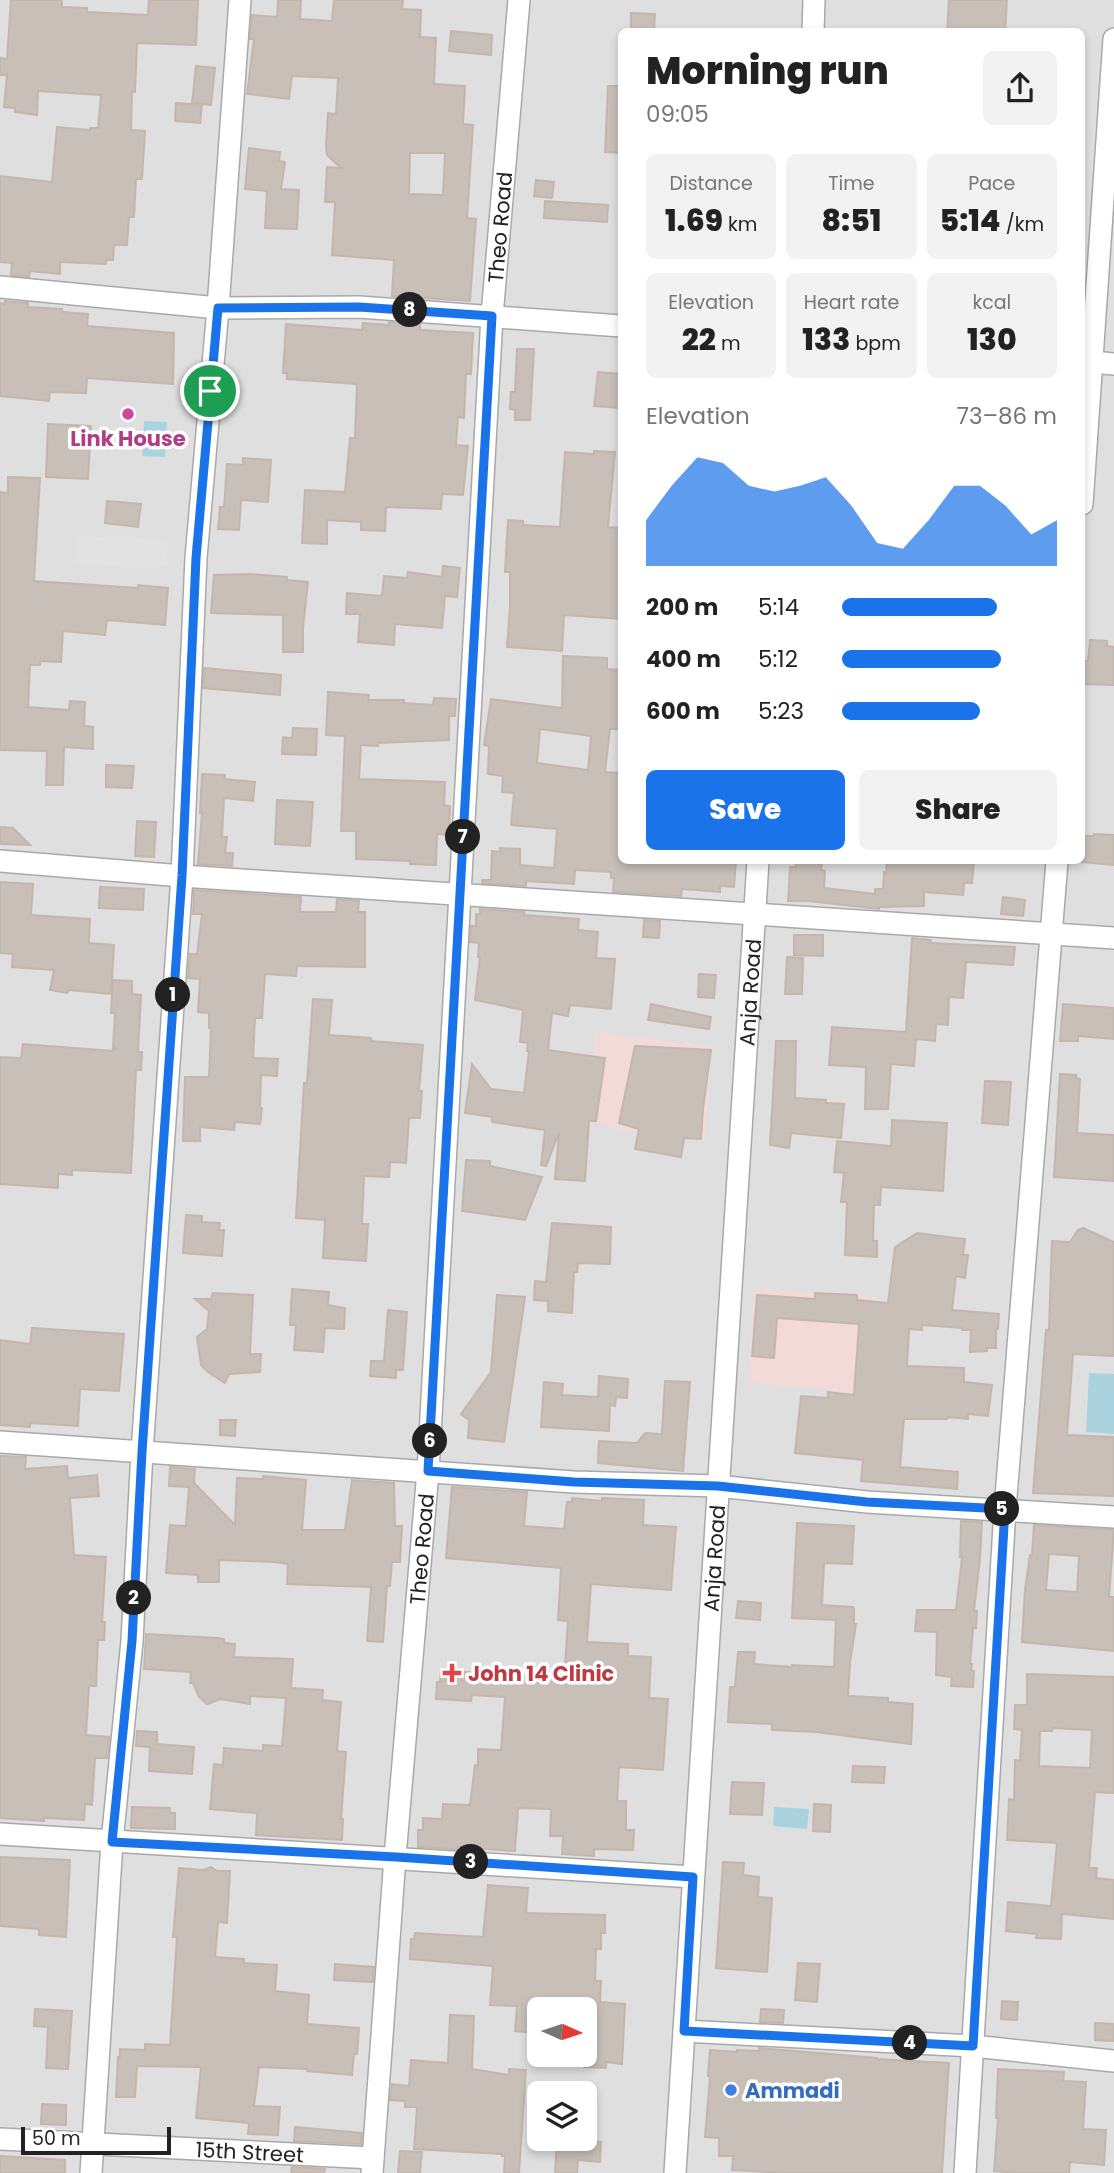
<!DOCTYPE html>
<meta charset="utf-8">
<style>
body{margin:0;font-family:Poppins,sans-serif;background:#f2f2f2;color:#222;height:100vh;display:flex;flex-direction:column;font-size:26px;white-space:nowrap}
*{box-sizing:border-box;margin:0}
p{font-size:23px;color:#767676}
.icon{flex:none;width:38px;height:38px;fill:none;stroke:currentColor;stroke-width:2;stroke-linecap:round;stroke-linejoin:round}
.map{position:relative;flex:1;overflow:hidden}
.sheet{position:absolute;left:618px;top:28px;width:467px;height:836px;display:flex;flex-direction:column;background:#fff;border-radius:10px;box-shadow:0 4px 10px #0003}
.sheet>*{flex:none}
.needle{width:46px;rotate:93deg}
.buttons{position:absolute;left:527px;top:1997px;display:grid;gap:14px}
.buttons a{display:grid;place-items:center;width:70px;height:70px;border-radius:10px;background:#fff;box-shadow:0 4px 10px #0003;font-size:35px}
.scale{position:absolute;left:21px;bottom:18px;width:150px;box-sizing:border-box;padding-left:7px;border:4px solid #222;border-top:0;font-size:19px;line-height:24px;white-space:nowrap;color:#222;-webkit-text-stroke:5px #fff;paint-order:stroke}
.pin{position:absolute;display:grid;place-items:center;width:60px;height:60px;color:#fff;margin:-30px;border:4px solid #fff;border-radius:50%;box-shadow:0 2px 7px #0007}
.km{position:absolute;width:35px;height:35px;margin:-18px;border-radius:50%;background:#222;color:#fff;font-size:19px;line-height:35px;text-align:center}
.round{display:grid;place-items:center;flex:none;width:74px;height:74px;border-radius:10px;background:#f2f2f2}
.headline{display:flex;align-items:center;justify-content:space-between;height:119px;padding:0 28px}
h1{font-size:38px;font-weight:800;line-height:52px}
.metrics{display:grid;grid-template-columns:repeat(3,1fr);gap:10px;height:119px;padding:7px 28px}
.metrics div{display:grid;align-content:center;border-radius:10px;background:#f2f2f2;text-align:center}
.metrics b{font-size:30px;font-weight:800}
.metrics small{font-size:19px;font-weight:400}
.metrics p{font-size:19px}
.chart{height:196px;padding:14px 28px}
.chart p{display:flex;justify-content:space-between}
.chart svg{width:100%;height:126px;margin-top:7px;fill:#1a73e8;opacity:.7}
.action{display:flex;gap:14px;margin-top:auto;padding:14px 28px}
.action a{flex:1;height:80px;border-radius:10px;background:#1a73e8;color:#fff;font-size:28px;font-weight:800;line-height:80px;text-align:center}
.action a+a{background:#f2f2f2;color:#222}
ul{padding:0 28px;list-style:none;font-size:23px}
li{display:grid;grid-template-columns:112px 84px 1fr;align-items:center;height:52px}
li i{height:18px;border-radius:9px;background:#1a73e8}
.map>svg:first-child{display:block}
.residential{fill:#e0dfdf;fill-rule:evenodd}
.commercial{fill:#f2dad9}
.parking{fill:#e2e2e2}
.water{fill:#aad3df}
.building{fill:#c7bfb8;stroke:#c4b6ab;stroke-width:2;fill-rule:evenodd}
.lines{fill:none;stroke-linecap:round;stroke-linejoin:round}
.minor-casing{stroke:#a9a9a9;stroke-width:24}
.minor{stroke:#fff;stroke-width:21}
.route-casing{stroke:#fff;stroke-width:14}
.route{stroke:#1a73e8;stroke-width:9}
.hotel-dot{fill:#d1479c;stroke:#fff;stroke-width:2.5}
.health-dot{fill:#e0444e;stroke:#fff;stroke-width:2.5}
.shop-dot{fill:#3f7fe0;stroke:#fff;stroke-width:2.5}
.labels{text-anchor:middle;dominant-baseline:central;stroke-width:7;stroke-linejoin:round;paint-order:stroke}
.street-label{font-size:21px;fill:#222;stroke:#fff}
.hotel-label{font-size:21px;font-weight:bold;fill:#b23c85;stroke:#fff}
.health-label{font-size:21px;font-weight:bold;fill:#be3a42;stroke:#fff;text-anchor:start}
.shop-label{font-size:21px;font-weight:bold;fill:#366cbe;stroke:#fff;text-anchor:start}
</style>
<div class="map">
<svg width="1114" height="2173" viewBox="0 0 1114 2173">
<rect width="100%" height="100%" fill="#f2efe9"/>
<path class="residential" d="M0 0H1114V2173H0ZM621 32H1082V861H621ZM539 2009H584V2054H539ZM539 2093H584V2138H539Z"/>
<g class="commercial">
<path d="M595 1032 711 1046 705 1141 619 1129 590 1121Z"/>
<path d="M754 1288 878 1297 872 1395 748 1382Z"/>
</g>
<path class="parking" d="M78 536 168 540 167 567 77 564Z"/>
<g class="water">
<path d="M144 421 167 422 165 457 142 456Z"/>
<path d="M1089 1373 1114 1374V1434L1086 1432Z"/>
<path d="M774 1807 809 1809 807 1829 773 1826Z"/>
</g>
<g class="building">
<path d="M11 0H62V7L87 8V12L148 15 149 0H198L196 45 137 43 135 92H132L131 130 145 131 142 179H136L134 217H129L127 245H114L113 260H106V264L60 262V274L30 271 29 277 11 275 12 263 0 262V176L52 182 57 127 90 130V128H98L101 95 38 91 37 115 15 112V108L4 107 7 75H0V58L7 59Z"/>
<path d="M278 0H301L300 19 332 21 334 0H403L402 9 421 10 420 37 436 38 434 84 465 86 463 124 473 125 467 218 476 219 470 301 392 296 394 260 332 255 335 202H325L327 167 341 168 327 155 326 146 328 113 336 114 338 78 292 76 289 99 247 94 254 39H250L252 15 277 17ZM410 153H445L443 195 409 194Z"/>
<path d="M949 0H1007L1005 32H947Z"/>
<path d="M631 13 655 14 654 32H631Z"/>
<path d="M451 31 492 35 491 55 449 51Z"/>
<path d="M196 66 215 68 211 105 192 103Z"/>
<path d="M608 86H621V153L605 152Z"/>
<path d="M176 103 202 105 200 123 175 121Z"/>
<path d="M249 148 280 152 279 161 285 162 281 189 299 190 297 229 265 228 267 191 245 189Z"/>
<path d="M536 180 554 182 552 198 534 196Z"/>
<path d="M545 201 608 205 607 222 544 218Z"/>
<path d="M5 301 28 303V307L62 309V312L88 314 87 326 174 333 173 384 87 378 86 393 50 392 49 401 0 396V303L5 304Z"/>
<path d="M389 322 420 325V330L473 333 471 374H466L464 418 458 417 456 445 468 446 463 495 442 494 441 509 386 507 385 531 361 530V522L327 520V544L302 543 305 490 345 492 350 438H355L357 384 287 379V373H283L286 324 362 330 363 323 389 325Z"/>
<path d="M517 349H534L530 420H515V410L510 409 511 392H515Z"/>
<path d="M598 372 621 374 620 408 594 406Z"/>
<path d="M48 424 91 426 88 479 46 477Z"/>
<path d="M594 451 615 452 608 527 621 528V619L564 615 562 651 507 647 510 607V572H505L508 520 523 521V525L560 527 565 452 594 454Z"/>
<path d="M243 458 271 460 268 502 241 500 239 530 218 529 220 507H224L227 464 243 465Z"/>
<path d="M8 477 40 478 34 581 138 588V585L168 588 165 625 107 620 105 635 63 631 61 662 40 661V665H30L28 707 69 710 70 701 85 702 84 726 93 727V749L64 747 63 785H46L47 751 0 750V492L8 493Z"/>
<path d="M107 501 141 504 138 527 105 523Z"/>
<path d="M443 566 460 568 457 597 445 596 442 628 395 624 394 645 358 642 360 614H346L347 593 382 596 384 576 407 578 408 572 442 577Z"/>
<path d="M251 574 287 577V580L308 582 303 628V652H283V615L211 613 214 575Z"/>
<path d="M1090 640 1107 641V646L1114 647V685L1084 684 1085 661H1088Z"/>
<path d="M563 656 607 658V669L621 670V729H610L605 772 621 773V861H736L734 887 720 886V892L682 889 681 896 613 892 614 878H611V872L575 870 574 884 526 881V886L482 883V880H491L492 851 500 852V848L520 849V865L554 868 557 829 511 825 514 793 502 792 503 776 488 774 489 746 484 745 491 699 562 708ZM540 729 591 736 588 770 537 763Z"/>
<path d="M204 668 281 675 280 695 203 688Z"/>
<path d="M328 692 369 695 368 700H404V703L433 705 434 698 456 699 455 716H449V740L378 743V746L361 745 359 779 445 782 444 805 450 806 449 835 437 834 436 865 410 864V861L356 859V831H341L345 736 326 735Z"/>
<path d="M293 728 317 729 316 755 282 754 283 737 292 738Z"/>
<path d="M106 765 134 766 132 788 106 787Z"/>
<path d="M202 774 225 775 224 779 255 782 253 801 224 798 222 837H227L225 853H233L232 866 198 864 202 813H200Z"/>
<path d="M277 800 313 802 310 846 275 844Z"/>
<path d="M137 821 156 822 154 857 135 856Z"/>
<path d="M0 827 13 828 30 845 0 844Z"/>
<path d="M1094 834 1114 835V865L1082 862V836H1094Z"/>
<path d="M796 861H822L821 870 825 871 824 888 875 894V889H883L884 872 886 873 887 861H974L972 883H964L963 895 924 892V906L879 907V909L808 901H788L790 867H796Z"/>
<path d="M0 882 33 884 31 915 90 919 89 943 114 945 111 994 69 990 67 993 50 990 54 970 12 967 13 954 0 953Z"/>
<path d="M100 887 144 889 143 910 99 908Z"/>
<path d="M194 890 301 897 300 912H336L337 899 359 901 358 912H365V967L297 966 296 976 265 974 262 1018H255L253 1058 278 1059 277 1076 261 1075 260 1108H262L260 1124 235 1122 234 1130 200 1127V1141H183L185 1077H209L211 1028H209V1013L198 1012 200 979 188 978 190 954H197L202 914H193Z"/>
<path d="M1003 897 1025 900 1023 916 1001 914Z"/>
<path d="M480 909 524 912V915L579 919 578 930 598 932 596 958 615 959 611 1009 570 1005 568 1016 552 1013 548 1050 605 1058 596 1121H589L585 1181 555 1179 559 1133 546 1166 541 1165 545 1130 492 1122V1117L465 1113 472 1064 491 1089 524 1093 529 1051H527L528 1043 520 1042 523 1010 475 1000 480 957H478L479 943 470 942 471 926H476V914H480Z"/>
<path d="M644 920 660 921 659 938 643 937Z"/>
<path d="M794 935H823V956L794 955Z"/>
<path d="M912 938 931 940 930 943 1015 947 1013 965 966 962 963 998 949 997 948 1025 936 1024 935 1041 916 1039 914 1066 891 1064 888 1109H865L866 1067 829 1065 832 1027 906 1032Z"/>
<path d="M787 957 803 958 802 994H785Z"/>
<path d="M699 974 716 975 714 998 698 997Z"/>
<path d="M113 980 132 981V994L141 995 138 1052H142L141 1070H136L131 1173 72 1170V1175L58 1174V1188L0 1184V1057L21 1058 23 1044 113 1051V1049H117L113 1047 115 1013H111Z"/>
<path d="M313 999 332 1000 329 1035 371 1038V1041L423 1045 419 1091H422L420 1118H409L406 1163 390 1162 389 1177 364 1176 362 1224H368L366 1261 323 1258 325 1220 296 1218 304 1083H307Z"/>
<path d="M651 1004 711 1017 709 1029 648 1020Z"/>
<path d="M1063 1004 1114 1008V1039L1078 1036V1041H1060Z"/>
<path d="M776 1041H796L795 1098 826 1100V1103L844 1104 841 1138 791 1133 789 1148 770 1145Z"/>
<path d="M635 1046 711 1050 703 1109 701 1139 684 1138 681 1157 635 1149 639 1129 619 1123Z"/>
<path d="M1060 1074 1076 1075V1078L1080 1079 1077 1133 1114 1135V1181L1054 1177Z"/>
<path d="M985 1081 1011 1082 1008 1125 982 1123Z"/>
<path d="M892 1120 947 1123 943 1191 881 1187 880 1205H874L873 1241H877V1257L845 1255 847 1202H841L844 1173 834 1172 837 1141 891 1146Z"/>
<path d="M466 1160 490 1161V1166L542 1177 525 1220 462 1211Z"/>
<path d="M186 1215 202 1216V1222L220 1223 219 1230H224L222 1256 183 1253Z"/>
<path d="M552 1223 611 1227 610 1264 578 1263 577 1272H574L572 1313 548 1311V1301L534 1300 535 1281 546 1282Z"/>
<path d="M1083 1228 1114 1242V1356L1073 1354 1067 1435 1114 1437V1496L1033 1493 1046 1330H1049L1052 1241 1070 1242 1078 1230Z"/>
<path d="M917 1233 965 1239 963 1255H968L965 1278 956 1276 952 1310 999 1314 998 1329H996V1348H987V1351L970 1352 971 1330H962V1328L922 1325V1330L909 1329 907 1366 964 1368V1382L992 1385 988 1416 968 1414V1419L947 1417V1419H904L900 1467 958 1472 957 1489 861 1481 863 1460 795 1453 801 1396 828 1398V1392L854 1395 859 1324 777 1318 774 1358 752 1356 757 1295 815 1299V1293L857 1295V1300L888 1303 895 1247Z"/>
<path d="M292 1289 329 1292 328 1305 345 1308 344 1329 325 1328 323 1352 294 1350 296 1325H290Z"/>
<path d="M213 1293 253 1295 250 1354H261L260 1372 229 1374 225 1383 208 1372 201 1365 197 1337 207 1329 209 1311 195 1299H211Z"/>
<path d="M497 1295 525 1297 504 1442 468 1438 469 1420 461 1414 491 1372Z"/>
<path d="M388 1310 407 1312 403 1370H396V1378L370 1376 371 1361H384Z"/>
<path d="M32 1328 124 1334 119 1391 80 1389 78 1426 30 1423V1427L0 1425V1340L30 1344Z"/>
<path d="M599 1376 628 1379 627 1398 616 1397 615 1406 610 1405 609 1431 541 1427 544 1382 563 1384 562 1395 598 1397Z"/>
<path d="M665 1381 690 1382 683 1471 598 1463 599 1441 637 1443 645 1433 662 1434Z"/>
<path d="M220 1420H236L235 1436 220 1435Z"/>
<path d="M0 1456 26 1457 25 1469 67 1466 68 1478 97 1475 99 1496 70 1498 74 1555 106 1557 102 1622H105L104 1640H98L96 1686H89L86 1735 109 1737V1740L107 1758H95L92 1805 85 1804 84 1820 44 1818V1821L0 1818Z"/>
<path d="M170 1467 195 1469 194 1483 235 1525 237 1478 263 1479V1476L306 1480 302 1530H345L352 1480 394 1483 395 1526H402L400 1562H392L390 1586H387L383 1642 367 1641 371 1587 287 1584 288 1564 275 1562 219 1560V1582H198V1575L166 1573 170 1525 186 1526 189 1487 169 1486Z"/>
<path d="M452 1487 527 1492 524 1526 564 1529 567 1502H572V1498L602 1501V1498L644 1500 643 1525 676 1527 671 1590 591 1584 587 1642 628 1644V1656L651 1657 649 1698 668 1699 663 1770 619 1767 617 1801H626V1830H634L633 1850 594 1849V1856L562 1854 563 1836H550L551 1809 518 1808 515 1851 458 1847 457 1849 418 1847V1830H423V1818L442 1819 443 1804 470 1805 475 1765 478 1766V1749L501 1750 505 1697 472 1695 471 1701 436 1699 437 1682H440L441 1670 481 1673V1670L499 1671 498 1675 564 1679 568 1621 558 1620 561 1568 446 1558Z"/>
<path d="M961 1521 982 1522 980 1559 974 1611H977L976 1628H973L970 1664H972L971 1670 974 1671 973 1687 951 1686 952 1677 936 1675 937 1632 915 1631 917 1610H956L962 1557H960Z"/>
<path d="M797 1523 854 1526 852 1564 824 1563 822 1605 853 1607 854 1609V1624H856L850 1663 848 1696 888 1698V1702L913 1704 911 1744 816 1732 772 1730V1724L728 1722 730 1687H735L738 1652H755L754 1664 792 1667V1665L834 1667 836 1620 792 1618Z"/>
<path d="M1034 1525 1114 1530 1109 1597H1114V1651L1022 1642 1025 1589 1030 1555H1032ZM1049 1554 1079 1556 1077 1592 1046 1590Z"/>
<path d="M738 1601 761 1603 760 1620 736 1618Z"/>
<path d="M146 1634 217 1638 224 1639V1643L235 1644 234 1657 293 1659 291 1688 323 1690 322 1700 341 1702 337 1751 346 1752 341 1819H343L342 1840 256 1835 257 1813 210 1809 214 1764 223 1765 224 1748 263 1751V1745L282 1746 286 1698 250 1696V1704L221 1699 207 1704 199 1697 193 1683H190L191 1672 144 1669Z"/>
<path d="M1027 1674 1114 1677V1793L1095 1792 1089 1868H1097L1096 1878 1114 1880V1919L1062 1914 1061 1939 1036 1938 1037 1934 1006 1931 1008 1902 1051 1906 1057 1843 1007 1840 1009 1799 1014 1800 1015 1760 1020 1761 1022 1730 1014 1729 1015 1705H1027ZM1053 1728 1092 1730 1090 1768 1039 1766 1040 1731H1052Z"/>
<path d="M137 1731 157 1732V1744L194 1747 192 1774 149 1771 150 1747 136 1746Z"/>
<path d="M853 1766 885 1767 884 1783 852 1782Z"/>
<path d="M732 1782 764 1783 762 1815 730 1814Z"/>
<path d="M814 1804 831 1805 830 1832 813 1831Z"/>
<path d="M132 1807 170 1808V1813H175V1829L131 1828Z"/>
<path d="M0 1857 70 1860 66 1937 39 1935V1929L0 1926Z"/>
<path d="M723 1862 744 1863 743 1875 759 1877 758 1897 772 1898 767 1972 716 1968Z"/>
<path d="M211 1867 217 1871H230L227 1923 218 1922 215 1957 244 1959V1963L277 1965 275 1991 309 1995 307 2024 359 2028 357 2054H354L352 2075 307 2071V2069L259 2067 254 2106 280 2107 278 2135 248 2134 249 2123 196 2118 201 2067 137 2066 135 2097H116L118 2057H120V2049L145 2050V2044L170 2045 177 1937H173L179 1868 203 1870Z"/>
<path d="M488 1885 528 1888 526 1913 605 1915V1933H601V1949H596L595 1981H601L600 2002 625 2004 622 2064 606 2062V2068L584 2067V2009H539V2033L515 2031 517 2006 490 2005 493 1966 410 1959 411 1939H414L415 1933 483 1937Z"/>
<path d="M798 1963 820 1964 817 2002 795 2000Z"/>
<path d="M335 1964 374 1967 373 1982 334 1980Z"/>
<path d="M1002 2001 1018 2002 1017 2020 1001 2019Z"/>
<path d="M35 2009 72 2011 68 2069 46 2068 48 2027 34 2026Z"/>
<path d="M761 2009 784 2010 783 2023 760 2022Z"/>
<path d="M450 2015 474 2016 472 2069 509 2075V2069L526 2070 519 2173H504L505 2156H502V2154L414 2149 417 2107H405V2101L390 2100 392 2084 409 2086 411 2060 448 2063Z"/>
<path d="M1095 2023 1114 2024V2041L1095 2040Z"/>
<path d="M759 2048 877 2058V2059L949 2063 942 2173H787L732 2170 733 2156H719V2138L705 2137 710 2077 708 2076 710 2050 737 2052V2050L759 2051Z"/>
<path d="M998 2069 1064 2072 1063 2081 1086 2082 1083 2129 1106 2130 1104 2165 1070 2162 1069 2173H1019L994 2171 998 2118H996Z"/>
<path d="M42 2104 66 2105V2125L41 2124Z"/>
<path d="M295 2127 362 2133 361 2144 294 2141Z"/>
<path d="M557 2138H579V2140L601 2142 600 2162 578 2160 577 2173H555Z"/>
<path d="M400 2151 422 2152 420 2173H398Z"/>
<path d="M0 2156 65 2160V2173H0Z"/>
<path d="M292 2167 325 2169 324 2173H291Z"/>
</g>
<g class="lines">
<defs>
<g id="minor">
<path d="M813 32 814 0"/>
<path d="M0 287 218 308 359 307 621 326"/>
<path d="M1082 361 1114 364"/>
<path d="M1082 504 1114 39"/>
<path d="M0 861 182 876 1114 938"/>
<path d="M0 1442 574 1482 718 1486 867 1502 1114 1517"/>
<path d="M0 1834 693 1877"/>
<path d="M684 2031 973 2046 1114 2061"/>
<path id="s1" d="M0 2139 373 2158"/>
<path d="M91 2173 112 1842 132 1641 142 1452 182 876 196 558 218 308 240 0"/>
<path id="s2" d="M372 2173 395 1857 428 1471 492 316 519 0"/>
<path id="s3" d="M675 2173 758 861"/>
<path d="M965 2173 1005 1509 1057 861"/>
</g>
</defs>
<use href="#minor" class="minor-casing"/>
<use href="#minor" class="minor"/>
</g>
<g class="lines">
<defs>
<path id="route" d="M359 307 492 316 428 1471 574 1482 718 1486 867 1502 1005 1509 973 2046 684 2031 693 1877 396 1857 112 1842 132 1641 142 1452 182 876 196 558 218 308Z"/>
</defs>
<use href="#route" class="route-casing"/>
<use href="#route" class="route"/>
</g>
<circle class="hotel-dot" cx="128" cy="414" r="7"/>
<path class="health-dot" d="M448.5 1662.5h7v7h7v7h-7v7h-7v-7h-7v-7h7z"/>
<circle class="shop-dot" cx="731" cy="2090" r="7"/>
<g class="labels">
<g class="street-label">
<text stroke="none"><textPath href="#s2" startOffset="1950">Theo Road</textPath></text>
<text stroke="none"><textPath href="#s3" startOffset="1183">Anja Road</textPath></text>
<text stroke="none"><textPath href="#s2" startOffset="626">Theo Road</textPath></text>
<text stroke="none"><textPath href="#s3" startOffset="616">Anja Road</textPath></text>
<text stroke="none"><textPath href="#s1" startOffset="250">15th Street</textPath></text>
</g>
<g class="hotel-label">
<text x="128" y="438">Link House</text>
</g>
<g class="health-label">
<text x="468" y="1673">John 14 Clinic</text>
</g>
<g class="shop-label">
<text x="745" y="2090">Ammadi</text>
</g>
</g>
</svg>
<div class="buttons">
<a><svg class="needle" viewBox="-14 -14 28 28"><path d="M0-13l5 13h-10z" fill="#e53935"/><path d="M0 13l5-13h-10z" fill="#767676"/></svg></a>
<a><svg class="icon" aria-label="layers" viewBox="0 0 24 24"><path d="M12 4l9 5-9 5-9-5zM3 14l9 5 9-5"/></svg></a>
</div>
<div class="scale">50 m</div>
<div class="pin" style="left:210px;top:391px;background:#1e9e55"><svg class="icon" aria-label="arrive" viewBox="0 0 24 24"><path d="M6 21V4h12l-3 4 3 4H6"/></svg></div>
<b class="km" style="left:173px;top:995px">1</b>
<b class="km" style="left:134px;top:1598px">2</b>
<b class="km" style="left:471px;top:1862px">3</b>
<b class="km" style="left:910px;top:2043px">4</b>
<b class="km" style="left:1002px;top:1509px">5</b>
<b class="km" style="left:430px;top:1441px">6</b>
<b class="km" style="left:463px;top:837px">7</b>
<b class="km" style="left:410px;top:310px">8</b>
<section class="sheet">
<div class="headline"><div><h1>Morning run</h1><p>09:05</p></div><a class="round"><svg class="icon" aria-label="share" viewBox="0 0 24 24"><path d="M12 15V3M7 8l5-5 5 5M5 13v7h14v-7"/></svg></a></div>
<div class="metrics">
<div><p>Distance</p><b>1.69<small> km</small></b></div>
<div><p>Time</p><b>8:51</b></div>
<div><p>Pace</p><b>5:14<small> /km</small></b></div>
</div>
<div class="metrics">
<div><p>Elevation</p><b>22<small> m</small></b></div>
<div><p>Heart rate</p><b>133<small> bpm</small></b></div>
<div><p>kcal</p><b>130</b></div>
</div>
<div class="chart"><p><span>Elevation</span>73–86 m</p>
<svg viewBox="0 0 160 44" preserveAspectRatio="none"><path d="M0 44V28L10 16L20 6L30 8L40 16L50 18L60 16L70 13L80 23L90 36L100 38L110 28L120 16L130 16L140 23L150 33L160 28V44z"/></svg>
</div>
<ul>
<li><b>200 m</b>5:14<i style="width:72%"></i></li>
<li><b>400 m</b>5:12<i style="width:74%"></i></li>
<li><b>600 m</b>5:23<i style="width:64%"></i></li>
</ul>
<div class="action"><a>Save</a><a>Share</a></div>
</section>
</div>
